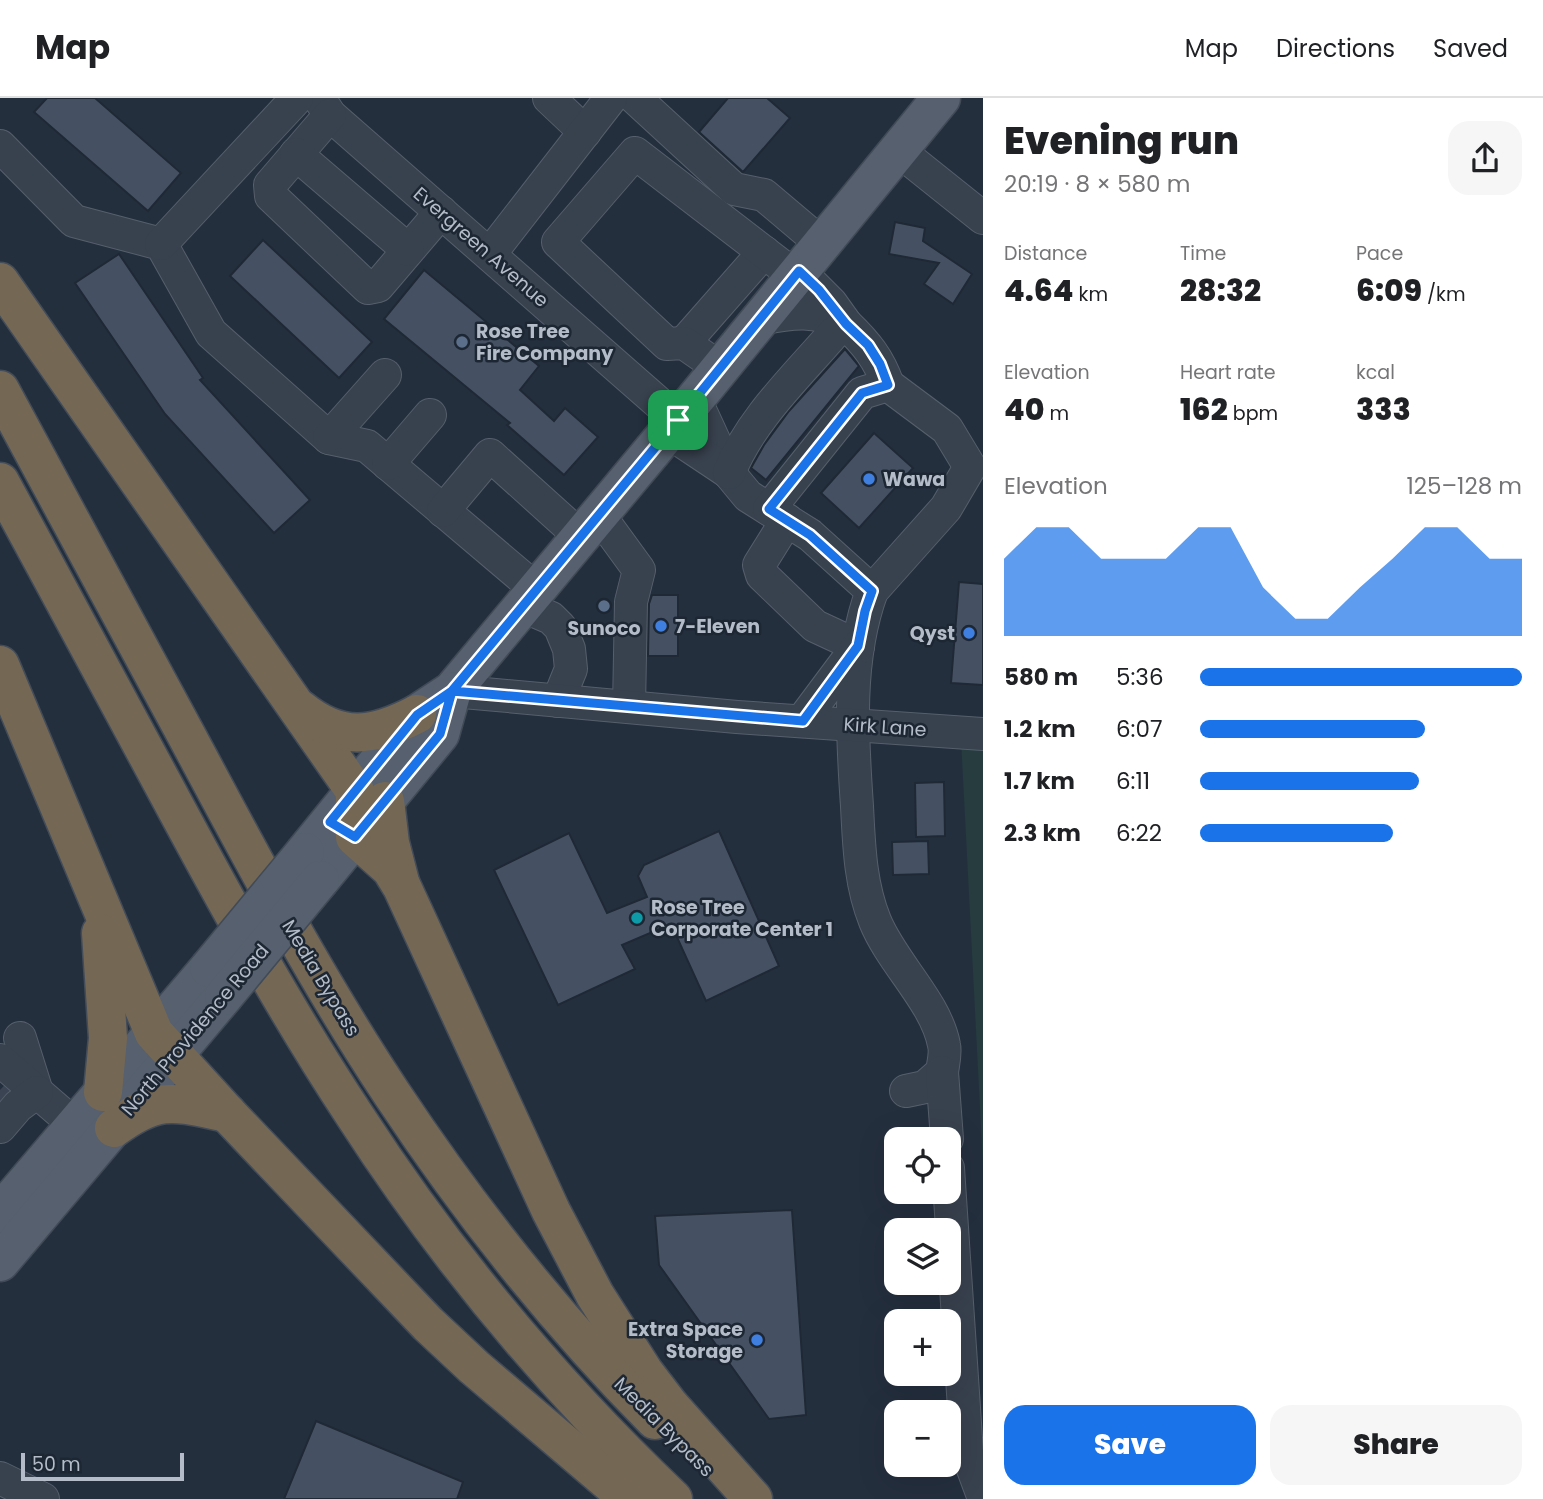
<!DOCTYPE html>
<meta charset="utf-8">
<style>
body{margin:0;font-family:Poppins,sans-serif;background:#f6f6f6;color:#202124;height:100vh;display:flex;flex-direction:column;font-size:26px;white-space:nowrap}
*{box-sizing:border-box;margin:0}
p{font-size:23px;color:#757577}
.icon{flex:none;width:38px;height:38px;fill:none;stroke:currentColor;stroke-width:2;stroke-linecap:round;stroke-linejoin:round}
.map{position:relative;flex:1;overflow:hidden}
.drawer{display:flex;flex-direction:column;background:#fff;width:560px}
.drawer>*{flex:none}
.fabs{position:absolute;left:884px;top:1029px;display:grid;gap:14px}
.fabs a{display:grid;place-items:center;width:77px;height:77px;border-radius:14px;background:#fff;box-shadow:0 7px 28px #0002;font-size:35px}
.scale{position:absolute;left:21px;bottom:18px;width:163px;box-sizing:border-box;padding-left:7px;border:4px solid #b4bcc9;border-top:0;font-size:19px;line-height:24px;white-space:nowrap;color:#b4bcc9;-webkit-text-stroke:5px #1d2633;paint-order:stroke}
.pin{position:absolute;display:grid;place-items:center;width:60px;height:60px;color:#fff;margin:-30px;border-radius:14px;box-shadow:0 4px 10px #0006}
.round{display:grid;place-items:center;flex:none;width:74px;height:74px;border-radius:21px;background:#f6f6f6}
.head{display:flex;align-items:center;justify-content:space-between;height:119px;padding:0 21px}
h1{font-size:38px;font-weight:800;line-height:52px}
.stats{display:grid;grid-template-columns:repeat(3,1fr);gap:10px;height:119px;padding:7px 21px}
.stats div{display:grid;align-content:center}
.stats b{font-size:30px;font-weight:800}
.stats small{font-size:19px;font-weight:400}
.stats p{font-size:19px}
.chart{height:196px;padding:14px 21px}
.chart p{display:flex;justify-content:space-between}
.chart svg{width:100%;height:126px;margin-top:7px;fill:#1a73e8;opacity:.7}
.cta{display:flex;gap:14px;margin-top:auto;padding:14px 21px}
.cta a{flex:1;height:80px;border-radius:21px;background:#1a73e8;color:#fff;font-size:28px;font-weight:800;line-height:80px;text-align:center}
.cta a+a{background:#f6f6f6;color:#202124}
ul{padding:0 21px;list-style:none;font-size:23px}
li{display:grid;grid-template-columns:112px 84px 1fr;align-items:center;height:52px}
li i{height:18px;border-radius:9px;background:#1a73e8}
header{display:flex;align-items:center;gap:42px;box-sizing:border-box;height:98px;padding:0 35px;background:#fff;border-bottom:2px solid #e0e0e0}
header strong{font-size:33px}
nav{display:flex;gap:38px;margin-inline-start:auto;font-size:24px}
main{display:flex;flex:1;min-height:0}
.map>svg:first-child{display:block}
.green{fill:#263c3f}
.building{fill:#455162;stroke:#1f2835;stroke-width:2}
.lines{fill:none;stroke-linecap:round;stroke-linejoin:round}
.minor-tunnel{stroke:#3a4453;stroke-width:32;stroke-dasharray:32 16;stroke-linecap:butt}
.minor-casing{stroke:#565f6c;stroke-width:34}
.major-casing{stroke:#414a57;stroke-width:41}
.highway-casing{stroke:#434c59;stroke-width:41}
.minor{stroke:#38414e;stroke-width:32}
.major{stroke:#56606e;stroke-width:38}
.highway{stroke:#746855;stroke-width:38}
.major-bridge-casing{stroke:#414a57;stroke-width:41;stroke-linecap:butt}
.major-bridge{stroke:#56606e;stroke-width:38}
.route-casing{stroke:#fff;stroke-width:14}
.route{stroke:#1a73e8;stroke-width:9}
.service-dot{fill:#5c6f8a;stroke:#1d2633;stroke-width:2.5}
.shop-dot{fill:#3f7fe0;stroke:#1d2633;stroke-width:2.5}
.culture-dot{fill:#0f9aa8;stroke:#1d2633;stroke-width:2.5}
.labels{text-anchor:middle;dominant-baseline:central;stroke-width:5;stroke-linejoin:round;paint-order:stroke}
.street-label{font-size:19px;fill:#b4bcc9;stroke:#1d2633}
.poi-label{font-size:19px;font-weight:bold;fill:#b4bcc9;stroke:#1d2633;text-anchor:start}
</style>
<header>
<strong>Map</strong>
<nav><a>Map</a><a>Directions</a><a>Saved</a></nav>
</header>
<main>
<div class="map">
<svg width="983" height="1401" viewBox="0 0 983 1401">
<rect width="100%" height="100%" fill="#242f3e"/>
<path class="green" d="M961 641 983 644V1068Z"/>
<g class="building">
<path d="M47 0H95L181 75 148 113 34 14Z"/>
<path d="M728 0H767L790 20 743 74 699 34Z"/>
<path d="M895 124 925 130 923 143 972 176 953 206 924 186 939 165 889 156Z"/>
<path d="M263 142 372 244 339 280 230 178Z"/>
<path d="M119 156 203 280 200 282 310 402 274 435 165 316 75 185Z"/>
<path d="M424 172 539 268 520 292 554 323 565 310 598 339 564 377 507 327 510 325 384 221Z"/>
<path d="M845 251 859 268 766 382 751 370 764 347 789 313Z"/>
<path d="M874 335 913 370 859 430 821 395Z"/>
<path d="M959 484 983 486V587L951 585Z"/>
<path d="M652 497H678V558H648L649 506Z"/>
<path d="M944 684 945 738 916 739 915 685Z"/>
<path d="M719 733 779 868 706 903 671 826 622 847 635 871 558 907 494 772 569 735 607 815 647 799 638 778 644 767Z"/>
<path d="M928 743 929 776 893 777 892 744Z"/>
<path d="M792 1112 806 1317 769 1321 659 1167 655 1118Z"/>
<path d="M316 1323 463 1384 457 1401H284Z"/>
</g>
<g class="lines">
<path class="minor-tunnel" d="M0 992 11 1002"/>
<defs>
<g id="minor">
<path d="M319 0 330 17 678 322"/>
<path d="M549 0 585 34"/>
<path d="M635 0 734 91 764 97 822 146"/>
<path d="M330 17 270 87 271 98 368 190 378 188 441 114"/>
<path d="M0 48 74 123 161 146 211 235 329 340 367 348 537 492"/>
<path d="M898 52 983 120"/>
<path d="M296 56 408 152"/>
<path d="M161 146 297 0"/>
<path d="M490 156 611 0"/>
<path d="M761 221C795 214 813 212 846 226L831 205 799 173"/>
<path d="M684 245 764 154"/>
<path d="M720 270 684 245 667 246 558 144 635 55 795 178"/>
<path d="M695 301 729 375 748 398 810 437 872 493C847 561 852 637 857 708 859 747 860 786 875 823 892 865 936 904 944 947 946 955 943 966 942 974L925 989 906 993"/>
<path d="M668 334 728 374"/>
<path d="M329 340 385 277"/>
<path d="M388 366 430 317"/>
<path d="M729 375C750 322 796 279 833 236L846 226C866 245 879 261 888 287"/>
<path d="M769 411 862 295 888 287 947 331 970 369 946 410 872 493"/>
<path d="M443 413 490 357 581 439"/>
<path d="M599 417 639 472 631 504 629 609"/>
<path d="M787 422 759 467 762 477 815 528 858 548"/>
<path d="M523 508 551 520 560 529 569 551 571 571 558 603"/>
<path d="M452 593 737 619 983 636"/>
<path d="M802 623 858 548"/>
<path d="M20 940 37 994"/>
<path d="M0 962 74 1026"/>
<path d="M942 974 947 1041"/>
<path d="M0 1029 18 1008 37 994"/>
<path d="M948 1070 967 1355 983 1398"/>
<path d="M0 1380 43 1401"/>
</g>
<g id="major">
<path d="M305 754 417 616 452 593 678 322 941 0"/>
<path d="M320 782 440 636 452 593"/>
<path d="M0 1115 209 870"/>
<path d="M0 1164 224 898"/>
</g>
<g id="highway">
<path d="M0 184 355 693V739L391 771 402 789 551 1113 595 1197 644 1274 670 1308 753 1401"/>
<path d="M0 292C63 410 127 527 190 644 254 764 317 883 392 996 469 1112 557 1223 655 1322"/>
<path d="M0 384C55 485 109 586 164 688 224 800 285 912 355 1018 445 1157 553 1287 673 1401"/>
<path d="M0 567 154 935 227 1015 428 1226 474 1269 629 1401"/>
<path d="M300 611C341 644 373 639 417 616"/>
<path d="M385 703 390 745 400 784"/>
<path d="M101 835 108 940 103 994"/>
<path d="M114 1030C159 997 174 1004 227 1015"/>
</g>
</defs>
<use href="#minor" class="minor-casing"/>
<use href="#major" class="major-casing"/>
<use href="#highway" class="highway-casing"/>
<use href="#minor" class="minor"/>
<use href="#major" class="major"/>
<use href="#highway" class="highway"/>
<defs>
<g id="major-bridge">
<path d="M209 870 305 754"/>
<path d="M224 898 320 782"/>
</g>
</defs>
<use href="#major-bridge" class="major-bridge-casing"/>
<use href="#major-bridge" class="major-bridge"/>
</g>
<g class="lines">
<defs>
<path id="route" d="M678 322 452 593 417 617 330 724 355 739 440 636 452 593 803 623 858 548 865 513 872 493 810 437 769 411 862 295 888 287 880 266 868 247 846 226 819 192 799 173 678 322"/>
</defs>
<use href="#route" class="route-casing"/>
<use href="#route" class="route"/>
</g>
<g class="service-dot">
<circle cx="462" cy="244" r="7"/>
<circle cx="604" cy="508" r="7"/>
</g>
<g class="shop-dot">
<circle cx="869" cy="381" r="7"/>
<circle cx="661" cy="528" r="7"/>
<circle cx="969" cy="535" r="7"/>
<circle cx="757" cy="1242" r="7"/>
</g>
<circle class="culture-dot" cx="637" cy="820" r="7"/>
<g class="labels">
<g class="street-label">
<text transform="translate(481 149) rotate(41)">Evergreen Avenue</text>
<text transform="translate(885 629) rotate(4)">Kirk Lane</text>
<text transform="translate(321 880) rotate(59)">Media Bypass</text>
<text transform="translate(195 932) rotate(-50)">North Providence Road</text>
<text transform="translate(664 1329) rotate(45)">Media Bypass</text>
</g>
<g class="poi-label">
<text x="476" y="233">Rose Tree<tspan x="476" dy="22">Fire Company</tspan></text>
<text x="883" y="381">Wawa</text>
<text x="675" y="528">7-Eleven</text>
<text x="604" y="530" text-anchor="middle">Sunoco</text>
<text x="955" y="535" text-anchor="end">Qyst</text>
<text x="651" y="809">Rose Tree<tspan x="651" dy="22">Corporate Center 1</tspan></text>
<text x="743" y="1231" text-anchor="end">Extra Space<tspan x="743" dy="22">Storage</tspan></text>
</g>
</g>
</svg>
<div class="fabs">
<a><svg class="icon" aria-label="locate" viewBox="0 0 24 24"><circle cx="12" cy="12" r="6"/><path d="M12 2v4M12 18v4M2 12h4M18 12h4"/></svg></a>
<a><svg class="icon" aria-label="layers" viewBox="0 0 24 24"><path d="M12 4l9 5-9 5-9-5zM3 14l9 5 9-5"/></svg></a>
<a>+</a>
<a>−</a>
</div>
<div class="scale">50 m</div>
<div class="pin" style="left:678px;top:322px;background:#1e9e55"><svg class="icon" aria-label="arrive" viewBox="0 0 24 24"><path d="M6 21V4h12l-3 4 3 4H6"/></svg></div>
</div>
<section class="drawer">
<div class="head"><div><h1>Evening run</h1><p>20:19 · 8 × 580 m</p></div><a class="round"><svg class="icon" aria-label="share" viewBox="0 0 24 24"><path d="M12 15V3M7 8l5-5 5 5M5 13v7h14v-7"/></svg></a></div>
<div class="stats">
<div><p>Distance</p><b>4.64<small> km</small></b></div>
<div><p>Time</p><b>28:32</b></div>
<div><p>Pace</p><b>6:09<small> /km</small></b></div>
</div>
<div class="stats">
<div><p>Elevation</p><b>40<small> m</small></b></div>
<div><p>Heart rate</p><b>162<small> bpm</small></b></div>
<div><p>kcal</p><b>333</b></div>
</div>
<div class="chart"><p><span>Elevation</span>125–128 m</p>
<svg viewBox="0 0 160 44" preserveAspectRatio="none"><path d="M0 44V17L10 6L20 6L30 17L40 17L50 17L60 6L70 6L80 27L90 38L100 38L110 27L120 17L130 6L140 6L150 17L160 17V44z"/></svg>
</div>
<ul>
<li><b>580 m</b>5:36<i style="width:100%"></i></li>
<li><b>1.2 km</b>6:07<i style="width:70%"></i></li>
<li><b>1.7 km</b>6:11<i style="width:68%"></i></li>
<li><b>2.3 km</b>6:22<i style="width:60%"></i></li>
</ul>
<div class="cta"><a>Save</a><a>Share</a></div>
</section>
</main>
